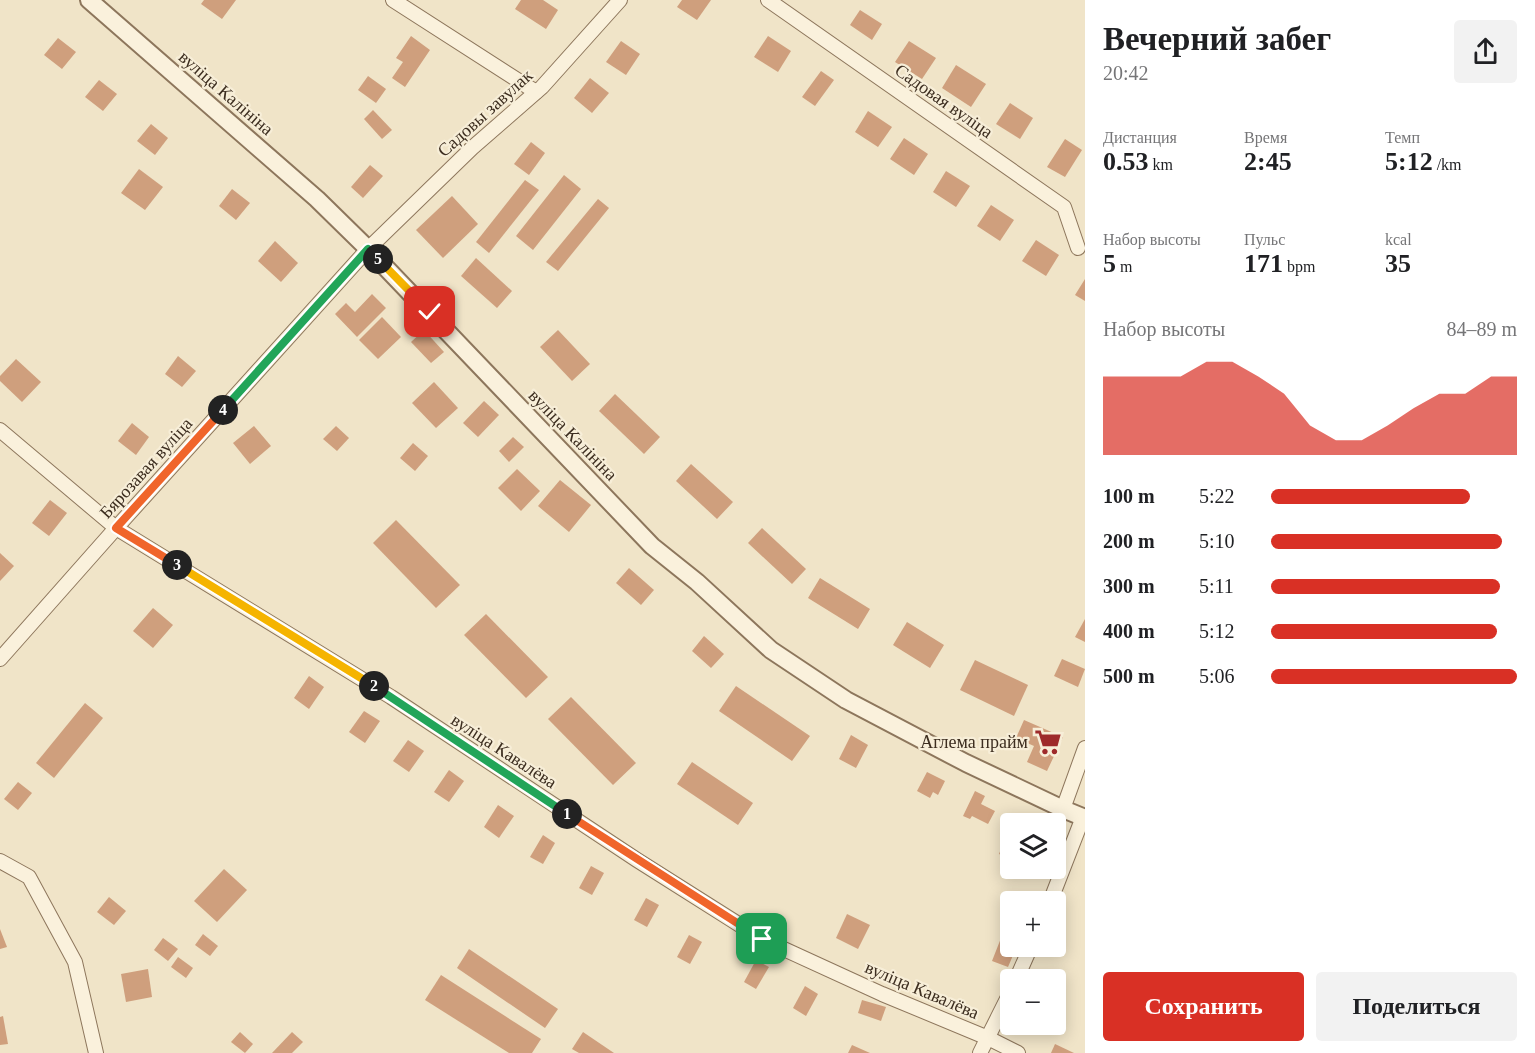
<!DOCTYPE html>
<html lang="ru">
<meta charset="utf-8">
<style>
body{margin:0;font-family:"Times New Roman",serif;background:#f2f2f2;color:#202124;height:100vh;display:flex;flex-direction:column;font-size:22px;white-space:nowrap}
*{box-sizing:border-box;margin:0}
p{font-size:20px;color:#757577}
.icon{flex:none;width:33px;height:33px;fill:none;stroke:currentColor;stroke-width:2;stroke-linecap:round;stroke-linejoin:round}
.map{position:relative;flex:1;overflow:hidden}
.details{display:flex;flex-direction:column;background:#fff;width:450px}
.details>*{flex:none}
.fabs{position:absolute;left:1000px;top:813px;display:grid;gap:12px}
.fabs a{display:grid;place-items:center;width:66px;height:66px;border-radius:6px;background:#fff;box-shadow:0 3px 15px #0003;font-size:30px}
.pin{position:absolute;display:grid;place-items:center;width:51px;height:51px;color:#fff;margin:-26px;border-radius:12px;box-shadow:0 3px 9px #0006}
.km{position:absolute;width:30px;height:30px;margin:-15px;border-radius:50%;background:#222;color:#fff;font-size:16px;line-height:30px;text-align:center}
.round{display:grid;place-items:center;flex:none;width:63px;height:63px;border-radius:6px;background:#f2f2f2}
.summary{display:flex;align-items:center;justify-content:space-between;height:102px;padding:0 18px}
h1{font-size:33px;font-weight:700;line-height:45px}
.figures{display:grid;grid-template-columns:repeat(3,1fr);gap:9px;height:102px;padding:6px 18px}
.figures div{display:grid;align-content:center}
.figures b{font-size:26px;font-weight:700}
.figures small{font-size:16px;font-weight:400}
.figures p{font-size:16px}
.chart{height:168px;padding:12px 18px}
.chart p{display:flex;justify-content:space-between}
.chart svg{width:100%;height:108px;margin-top:6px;fill:#d93025;opacity:.7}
.primary-button{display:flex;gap:12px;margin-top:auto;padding:12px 18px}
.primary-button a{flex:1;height:69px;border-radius:6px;background:#d93025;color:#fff;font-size:24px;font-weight:700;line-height:69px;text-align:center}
.primary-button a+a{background:#f2f2f2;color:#202124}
ul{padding:0 18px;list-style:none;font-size:20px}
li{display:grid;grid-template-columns:96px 72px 1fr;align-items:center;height:45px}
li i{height:15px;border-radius:8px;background:#d93025}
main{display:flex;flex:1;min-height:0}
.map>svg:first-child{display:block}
.building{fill:#cf9f7d}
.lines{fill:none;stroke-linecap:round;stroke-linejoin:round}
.minor-casing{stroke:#8d765c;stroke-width:16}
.tertiary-casing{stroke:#8d765c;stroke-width:20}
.minor{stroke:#faf1dc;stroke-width:14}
.tertiary{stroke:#faf1dc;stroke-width:16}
.split-1-casing{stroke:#fff;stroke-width:12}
.split-2-casing{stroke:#fff;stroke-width:12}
.split-3-casing{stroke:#fff;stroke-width:12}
.split-4-casing{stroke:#fff;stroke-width:12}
.split-5-casing{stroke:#fff;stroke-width:12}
.split-6-casing{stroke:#fff;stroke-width:12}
.split-1{stroke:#f0652b;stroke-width:8}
.split-2{stroke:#22a559;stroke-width:8}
.split-3{stroke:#f5b400;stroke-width:8}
.split-4{stroke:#f0652b;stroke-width:8}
.split-5{stroke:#22a559;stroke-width:8}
.split-6{stroke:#f5b400;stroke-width:8}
.labels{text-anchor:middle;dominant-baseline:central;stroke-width:4.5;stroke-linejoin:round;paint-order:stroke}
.street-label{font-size:18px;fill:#3d2e20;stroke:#f7eed8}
.poi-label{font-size:18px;fill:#3d2e20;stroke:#f7eed8;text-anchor:end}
</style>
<main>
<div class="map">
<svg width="1085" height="1053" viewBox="0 0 1085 1053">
<rect width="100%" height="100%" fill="#f0e4c8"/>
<g class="building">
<path d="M204 0H236L222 19 201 4Z"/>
<path d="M521 0H543L558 10 546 29 515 9Z"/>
<path d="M682 0H711L697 20 677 7Z"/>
<path d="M860 10 882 24 872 40 850 25Z"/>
<path d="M411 36 430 50 405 87 392 78 403 62 396 58Z"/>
<path d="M768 36 791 51 778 72 754 57Z"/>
<path d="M58 38 76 52 62 69 44 55Z"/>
<path d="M621 41 640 54 626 75 606 62Z"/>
<path d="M909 41 936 58 922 79 895 62Z"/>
<path d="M956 65 986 84 971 107 942 88Z"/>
<path d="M821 71 834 80 815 106 802 97Z"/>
<path d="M368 76 386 89 376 103 358 90Z"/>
<path d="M590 78 609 93 592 113 574 98Z"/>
<path d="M99 80 117 94 103 111 85 97Z"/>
<path d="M1010 103 1033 118 1020 139 996 124Z"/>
<path d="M373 110 392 130 382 139 364 119Z"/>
<path d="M868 111 892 127 878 147 855 132Z"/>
<path d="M151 124 168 138 155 155 137 141Z"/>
<path d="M904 138 928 154 914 175 890 159Z"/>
<path d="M1065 139 1082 150 1065 177 1047 167Z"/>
<path d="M531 142 545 153 529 175 514 164Z"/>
<path d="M370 165 383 176 363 198 351 187Z"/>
<path d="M139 169 163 187 145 210 121 193Z"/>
<path d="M946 171 970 186 956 207 933 192Z"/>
<path d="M564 175 581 189 533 250 516 236Z"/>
<path d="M525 180 539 190 489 253 476 242Z"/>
<path d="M232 189 250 203 236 220 219 206Z"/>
<path d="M452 196 478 224 443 258 416 230Z"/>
<path d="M598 199 609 208 558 271 546 262Z"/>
<path d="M991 205 1014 220 1000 241 977 226Z"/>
<path d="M1036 240 1059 255 1046 276 1022 261Z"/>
<path d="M275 241 298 263 281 282 258 261Z"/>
<path d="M476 258 512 291 497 308 461 276Z"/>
<path d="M1085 279V301L1075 295Z"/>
<path d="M372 294 386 308 357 337 335 314 346 303 355 312Z"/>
<path d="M382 317 401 337 378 359 359 340Z"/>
<path d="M424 330 444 352 431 363 411 342Z"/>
<path d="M558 330 590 364 572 381 540 347Z"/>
<path d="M178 356 196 371 182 387 165 374Z"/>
<path d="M16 359 41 382 22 402 0 381V376Z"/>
<path d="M434 382 458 408 436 428 412 403Z"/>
<path d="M615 394 660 437 644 454 599 411Z"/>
<path d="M484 401 499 415 478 437 463 423Z"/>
<path d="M132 423 149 437 136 455 118 441Z"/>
<path d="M254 426 271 446 250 464 233 443Z"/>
<path d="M336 426 349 438 337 451 323 439Z"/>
<path d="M513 437 524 447 509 462 499 451Z"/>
<path d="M413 443 428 456 415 471 400 458Z"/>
<path d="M691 464 733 502 717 519 676 481Z"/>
<path d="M517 469 540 491 521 511 498 488Z"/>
<path d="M560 480 591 505 569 532 538 506Z"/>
<path d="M50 500 67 513 49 536 32 523Z"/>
<path d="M396 520 460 585 436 608 373 543Z"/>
<path d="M762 528 806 569 792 584 748 543Z"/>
<path d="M0 553 14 566 0 581Z"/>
<path d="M629 568 654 590 641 605 616 583Z"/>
<path d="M820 578 870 609 858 629 808 598Z"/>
<path d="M153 608 173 625 153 648 133 631Z"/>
<path d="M486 614 548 677 526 698 464 635Z"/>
<path d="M1085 619V642L1075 637Z"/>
<path d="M907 622 944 645 930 668 893 645Z"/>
<path d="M704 636 724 654 711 668 692 651Z"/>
<path d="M1062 659 1085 669 1078 687 1054 676Z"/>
<path d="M975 660 1028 685 1014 716 960 690Z"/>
<path d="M309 676 324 687 309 709 294 698Z"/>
<path d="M736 686 810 736 792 761 719 711Z"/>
<path d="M571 697 636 763 613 785 548 719Z"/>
<path d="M85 703 103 718 54 778 36 763Z"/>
<path d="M364 711 380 721 365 743 349 732Z"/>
<path d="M1024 720 1063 737 1047 771 1027 762 1034 746 1016 738Z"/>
<path d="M851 735 868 745 856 768 839 759Z"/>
<path d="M408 740 424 751 409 772 393 761Z"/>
<path d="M692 762 753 803 738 825 677 784Z"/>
<path d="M449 770 464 781 449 802 434 792Z"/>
<path d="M927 772 945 781 938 795 933 792 930 798 917 791Z"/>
<path d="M18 782 32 793 18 810 4 799Z"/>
<path d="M975 791 985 796 981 804 995 811 988 824 972 816 970 819 963 816Z"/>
<path d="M498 805 514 816 499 838 484 827Z"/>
<path d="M1011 824V859L999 854Z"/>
<path d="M543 835 555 843 543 864 530 857Z"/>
<path d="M591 866 604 873 592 895 579 888Z"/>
<path d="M224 869 247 890 217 922 194 901Z"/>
<path d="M109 897 126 911 114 925 97 912Z"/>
<path d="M646 898 659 905 647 927 634 920Z"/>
<path d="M847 914 870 925 858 949 836 938Z"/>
<path d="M0 929 7 947 0 949Z"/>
<path d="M1003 933 1011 936V946H1017L1008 967 992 961Z"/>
<path d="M203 934 218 946 210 956 195 945Z"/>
<path d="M689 935 702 942 690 964 677 957Z"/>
<path d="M163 938 178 949 168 961 154 950Z"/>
<path d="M469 949 558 1009 545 1028 457 968Z"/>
<path d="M178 957 193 968 186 978 171 967Z"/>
<path d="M756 960 769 967 756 989 744 982Z"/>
<path d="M148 969 152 997 126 1002 121 974Z"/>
<path d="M441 975 541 1039 532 1053H509L425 1000Z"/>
<path d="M805 986 818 994 806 1016 793 1008Z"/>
<path d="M1056 986 1063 990 1056 1004Z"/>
<path d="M862 1000 886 1007 881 1021 858 1013Z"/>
<path d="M3 1016 8 1044 0 1045V1017Z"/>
<path d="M240 1032 253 1044 245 1053 231 1042Z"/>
<path d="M292 1032 303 1042 292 1053H272Z"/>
<path d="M583 1032 614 1053H579L572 1049Z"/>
<path d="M1055 1044 1074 1053H1051Z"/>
<path d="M852 1045 870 1053H848Z"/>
</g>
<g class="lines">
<defs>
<g id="minor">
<path d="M393 0 536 92"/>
<path d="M768 0 1064 207 1078 248"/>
<path d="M0 430 116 528 391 697 637 860 762 939 882 994 988 1038 1018 1053"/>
<path d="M0 659 116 528 368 249 472 148 542 87 620 0"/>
<path d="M1063 809 1085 748"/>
<path d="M0 861 29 877 75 962 96 1053"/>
<path d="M1050 902 1083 817"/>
<path d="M1016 980 1031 946"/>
<path d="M980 1053 1011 991"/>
</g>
<path id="tertiary" d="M89 0 317 199 368 249 652 546 697 582 771 650 846 700 966 763 1063 809 1085 818"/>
</defs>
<use href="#minor" class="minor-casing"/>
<use href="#tertiary" class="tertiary-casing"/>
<use href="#minor" class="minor"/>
<use href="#tertiary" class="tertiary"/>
</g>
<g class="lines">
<defs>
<path id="split-1" d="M567 814 762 939"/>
<path id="split-2" d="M374 686 567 814"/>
<path id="split-3" d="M177 565 374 686"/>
<path id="split-4" d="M177 565 116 528 223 410"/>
<path id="split-5" d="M223 410 368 249 378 259"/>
<path id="split-6" d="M378 259 430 312"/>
</defs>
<use href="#split-1" class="split-1-casing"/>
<use href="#split-2" class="split-2-casing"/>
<use href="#split-3" class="split-3-casing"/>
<use href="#split-4" class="split-4-casing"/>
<use href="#split-5" class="split-5-casing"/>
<use href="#split-6" class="split-6-casing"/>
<use href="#split-1" class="split-1"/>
<use href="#split-2" class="split-2"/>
<use href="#split-3" class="split-3"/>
<use href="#split-4" class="split-4"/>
<use href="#split-5" class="split-5"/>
<use href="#split-6" class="split-6"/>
</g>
<defs>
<symbol id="supermarket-bare" viewBox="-9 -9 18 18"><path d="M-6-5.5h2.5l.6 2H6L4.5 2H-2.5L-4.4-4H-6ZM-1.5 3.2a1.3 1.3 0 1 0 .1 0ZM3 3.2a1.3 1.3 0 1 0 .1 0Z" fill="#9e2a2b" stroke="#f7eed8" stroke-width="2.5" paint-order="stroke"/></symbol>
</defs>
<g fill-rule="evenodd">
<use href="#supermarket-bare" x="1029" y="723" width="38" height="38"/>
</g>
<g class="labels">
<g class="street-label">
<text transform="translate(226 93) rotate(41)">вуліца Калініна</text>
<text transform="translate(944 101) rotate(35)">Садовая вуліца</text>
<text transform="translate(485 113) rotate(-42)">Садовы завулак</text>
<text transform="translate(573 435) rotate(46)">вуліца Калініна</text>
<text transform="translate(146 468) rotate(-48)">Бярозавая вуліца</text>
<text transform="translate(504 751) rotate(33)">вуліца Кавалёва</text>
<text transform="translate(922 990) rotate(23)">вуліца Кавалёва</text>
</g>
<g class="poi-label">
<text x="1028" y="742">Аглема прайм</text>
</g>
</g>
</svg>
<div class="fabs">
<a><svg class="icon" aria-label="layers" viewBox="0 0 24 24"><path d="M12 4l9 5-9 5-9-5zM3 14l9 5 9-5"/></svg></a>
<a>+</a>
<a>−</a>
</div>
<div class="pin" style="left:762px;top:939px;background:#1e9e55"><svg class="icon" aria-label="arrive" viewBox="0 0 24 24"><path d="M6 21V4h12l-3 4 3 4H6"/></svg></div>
<div class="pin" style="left:430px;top:312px;background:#d93025"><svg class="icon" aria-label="check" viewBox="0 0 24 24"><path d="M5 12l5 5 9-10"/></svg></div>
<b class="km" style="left:567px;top:814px">1</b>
<b class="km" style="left:374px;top:686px">2</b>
<b class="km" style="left:177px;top:565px">3</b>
<b class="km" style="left:223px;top:410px">4</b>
<b class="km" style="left:378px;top:259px">5</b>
</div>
<section class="details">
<div class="summary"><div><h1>Вечерний забег</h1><p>20:42</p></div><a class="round"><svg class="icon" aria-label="share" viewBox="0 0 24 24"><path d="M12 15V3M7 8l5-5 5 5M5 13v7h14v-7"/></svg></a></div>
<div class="figures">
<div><p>Дистанция</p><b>0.53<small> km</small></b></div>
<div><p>Время</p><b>2:45</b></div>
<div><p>Темп</p><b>5:12<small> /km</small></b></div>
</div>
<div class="figures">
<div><p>Набор высоты</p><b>5<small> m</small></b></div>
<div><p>Пульс</p><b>171<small> bpm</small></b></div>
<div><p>kcal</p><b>35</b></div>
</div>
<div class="chart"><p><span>Набор высоты</span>84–89 m</p>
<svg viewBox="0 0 160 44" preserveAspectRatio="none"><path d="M0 44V12L10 12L20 12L30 12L40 6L50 6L60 12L70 19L80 32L90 38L100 38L110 32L120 25L130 19L140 19L150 12L160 12V44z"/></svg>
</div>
<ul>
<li><b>100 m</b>5:22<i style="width:81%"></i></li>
<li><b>200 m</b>5:10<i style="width:94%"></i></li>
<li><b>300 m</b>5:11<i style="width:93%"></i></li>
<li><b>400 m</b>5:12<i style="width:92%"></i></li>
<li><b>500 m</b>5:06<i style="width:100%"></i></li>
</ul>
<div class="primary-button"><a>Сохранить</a><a>Поделиться</a></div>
</section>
</main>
